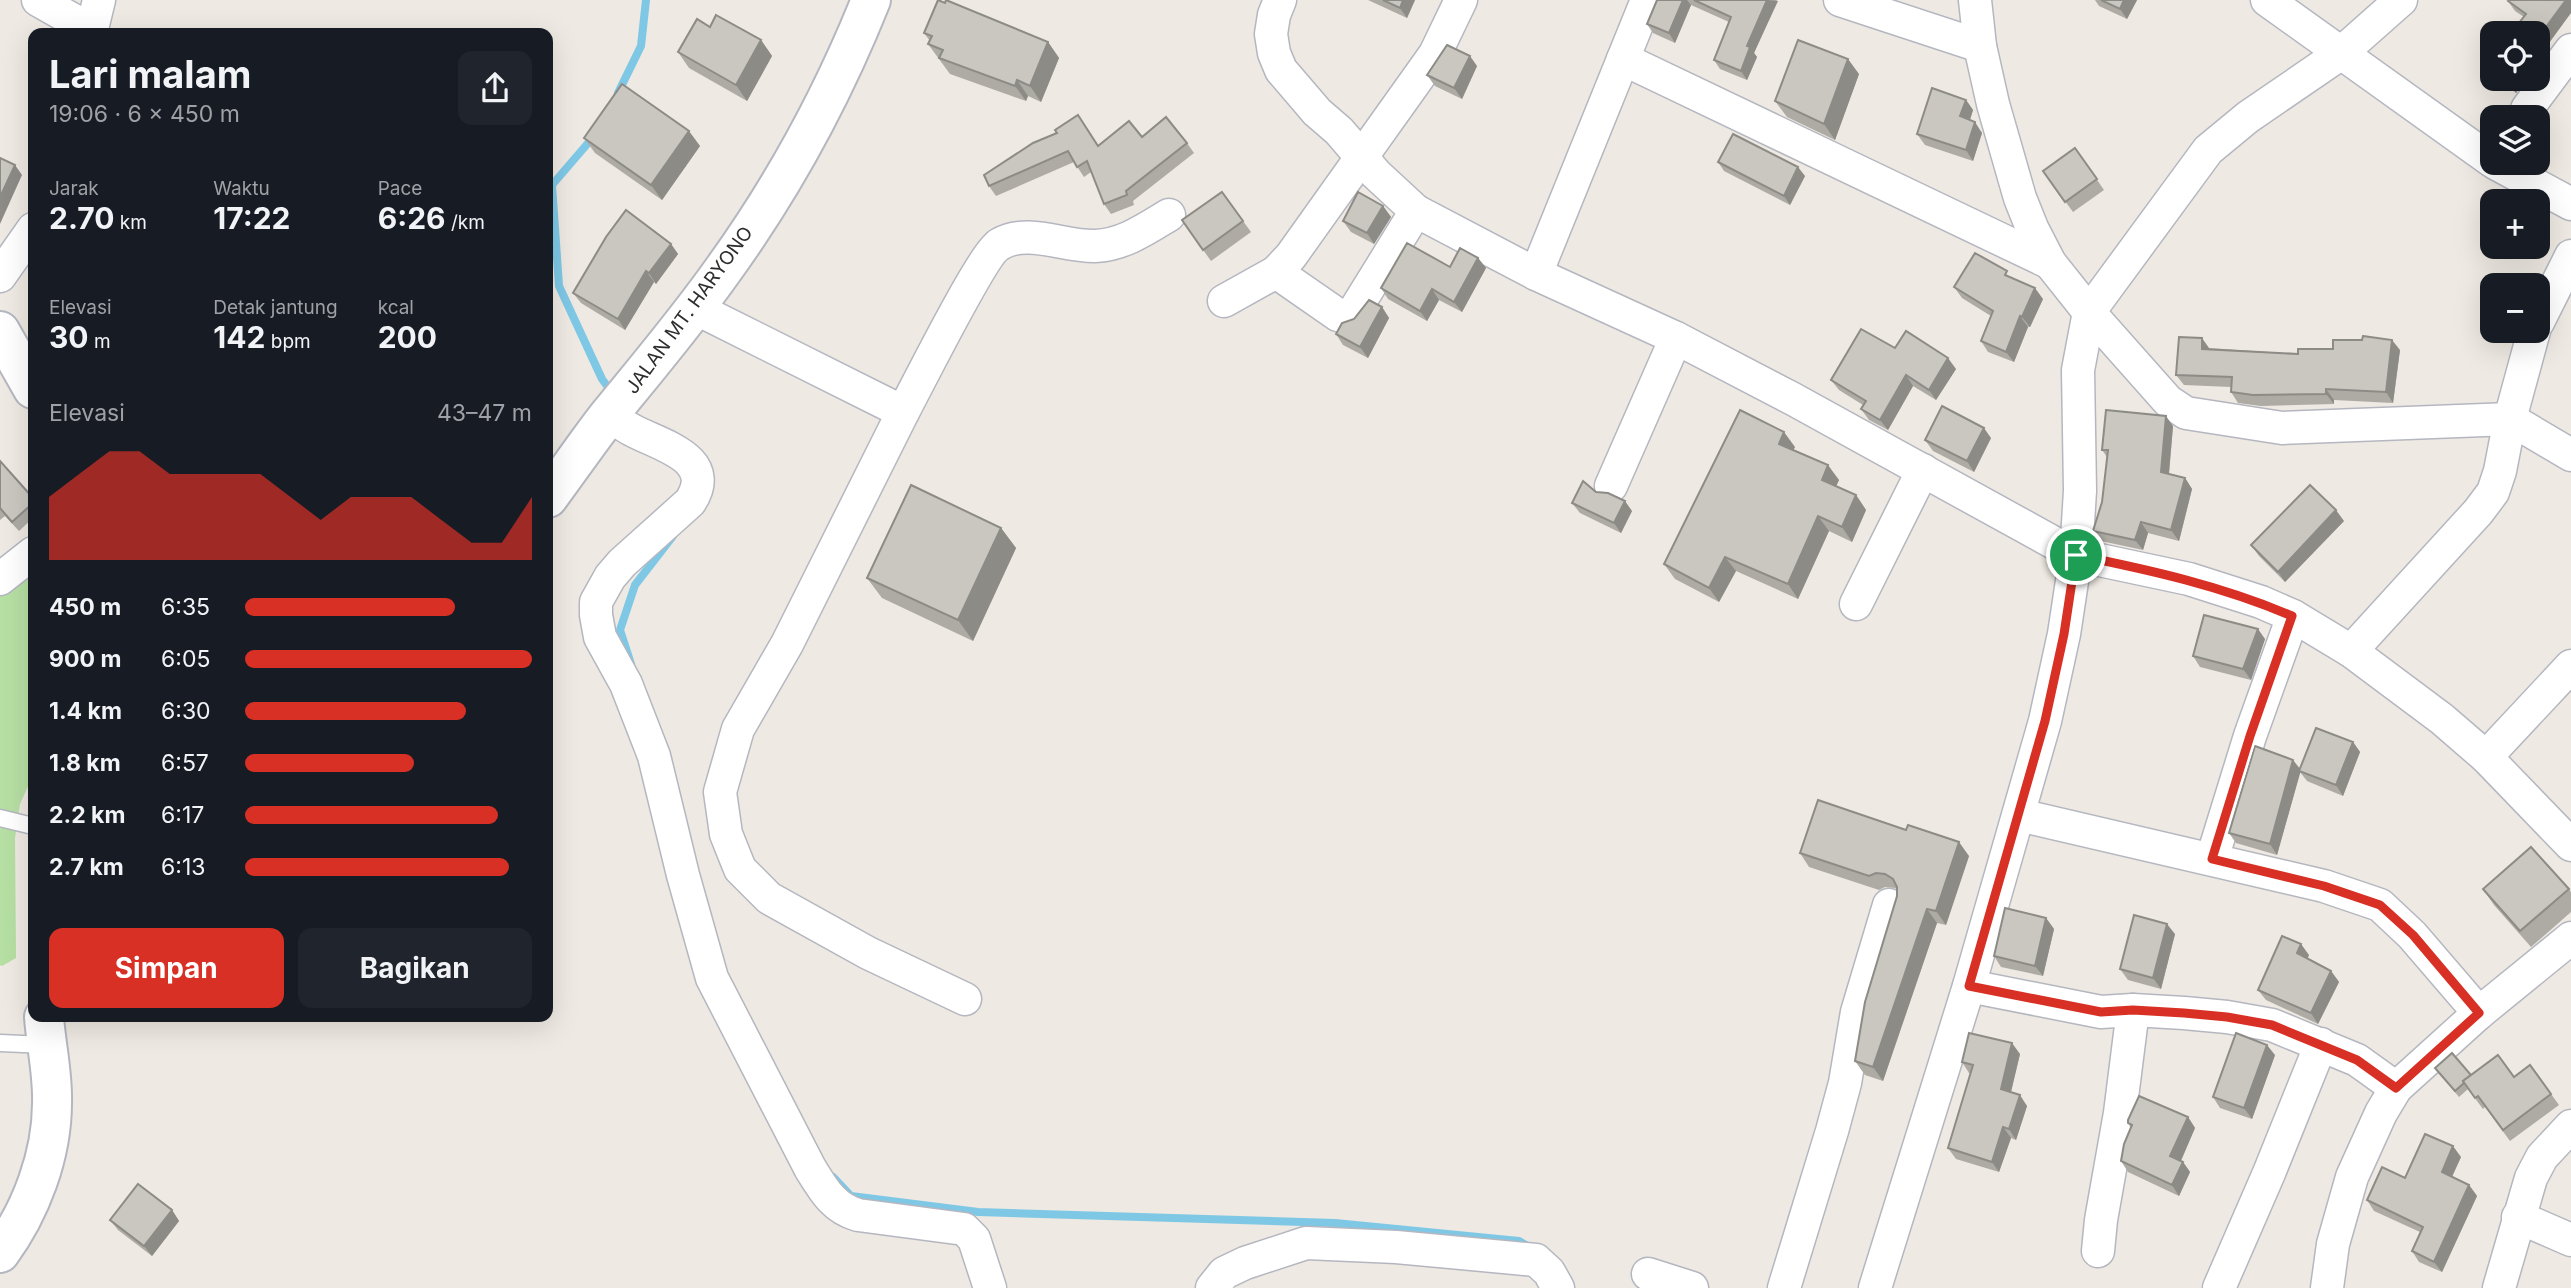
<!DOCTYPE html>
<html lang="id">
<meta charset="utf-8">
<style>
body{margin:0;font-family:Inter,sans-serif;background:#20242c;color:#f1f3f6;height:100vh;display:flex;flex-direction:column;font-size:26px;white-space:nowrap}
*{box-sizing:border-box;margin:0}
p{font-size:23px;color:#9ea1a6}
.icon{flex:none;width:38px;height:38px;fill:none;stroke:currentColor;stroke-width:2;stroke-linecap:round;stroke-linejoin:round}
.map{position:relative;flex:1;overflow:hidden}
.sheet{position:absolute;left:28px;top:28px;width:525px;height:994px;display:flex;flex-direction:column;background:#171b24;border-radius:14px;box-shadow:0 7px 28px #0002}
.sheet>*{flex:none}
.tools{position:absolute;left:2480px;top:21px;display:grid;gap:14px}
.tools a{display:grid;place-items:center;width:70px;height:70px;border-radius:14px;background:#171b24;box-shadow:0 7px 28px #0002;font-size:35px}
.pin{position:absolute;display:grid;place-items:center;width:60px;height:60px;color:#fff;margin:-30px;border:4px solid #fff;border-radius:50%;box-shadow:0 2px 7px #0007}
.round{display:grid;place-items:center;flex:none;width:74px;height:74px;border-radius:14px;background:#20242c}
.head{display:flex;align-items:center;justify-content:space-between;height:119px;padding:0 21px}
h1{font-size:38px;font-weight:700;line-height:52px}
.metrics{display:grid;grid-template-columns:repeat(3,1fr);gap:10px;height:119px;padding:7px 21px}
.metrics div{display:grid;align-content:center}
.metrics b{font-size:30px;font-weight:700}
.metrics small{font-size:19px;font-weight:400}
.metrics p{font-size:19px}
.chart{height:196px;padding:14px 21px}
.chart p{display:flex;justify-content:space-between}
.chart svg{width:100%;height:126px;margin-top:7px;fill:#d93025;opacity:.7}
.primary-button{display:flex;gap:14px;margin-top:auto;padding:14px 21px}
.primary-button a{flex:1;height:80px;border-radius:14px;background:#d93025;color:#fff;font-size:28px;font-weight:700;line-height:80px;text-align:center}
.primary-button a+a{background:#20242c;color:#f1f3f6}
ul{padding:0 21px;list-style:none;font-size:23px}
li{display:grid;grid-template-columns:112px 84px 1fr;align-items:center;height:52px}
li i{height:18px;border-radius:9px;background:#d93025}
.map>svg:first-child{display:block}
.green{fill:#b6dfa3}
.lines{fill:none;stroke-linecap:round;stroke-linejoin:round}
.stream{stroke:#7ec8e6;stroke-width:8}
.service-casing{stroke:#b5b7c0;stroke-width:19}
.minor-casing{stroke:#b5b7c0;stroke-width:35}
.tertiary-casing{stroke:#b5b7c0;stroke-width:42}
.service{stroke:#fff;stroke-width:16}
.minor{stroke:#fff;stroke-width:32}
.tertiary{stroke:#fff;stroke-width:38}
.wall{fill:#aeaba5}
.shaded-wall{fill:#8d8b86}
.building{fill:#cac7c0;stroke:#8d8b86;stroke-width:2}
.route-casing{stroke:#fff;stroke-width:14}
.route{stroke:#d93025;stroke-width:9}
.labels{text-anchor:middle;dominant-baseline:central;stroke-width:7;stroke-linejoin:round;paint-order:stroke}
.street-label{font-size:19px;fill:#2e2e2e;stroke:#fff}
</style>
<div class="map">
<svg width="2571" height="1288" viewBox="0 0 2571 1288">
<rect width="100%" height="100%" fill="#eee9e2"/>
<path class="green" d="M33 555V775L20 804 15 838 16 958 2 966 0 965V583Z"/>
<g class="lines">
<g class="stream">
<path d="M618 93 641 46 646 0"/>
<path d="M595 135 552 185 559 286 602 379 613 394"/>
<path d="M631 664 620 630 635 585 673 536"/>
<path d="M833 1177 851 1196 978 1212 1335 1223 1519 1241 1529 1247"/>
</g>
<defs>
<g id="service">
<path d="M0 818 33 826"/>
<path d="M0 1043 46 1045"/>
</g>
<g id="minor">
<path d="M38 0 91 30"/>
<path d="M1280 0 1274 15 1271 34 1274 53 1281 70 1317 112 1339 131 1376 174 1416 211 1536 274 1676 338 1793 399 2076 555 2189 579 2261 602 2293 616 2351 651 2442 719 2486 757 2571 845"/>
<path d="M1840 0 1980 46"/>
<path d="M1975 0 1980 46 1993 104 2020 198 2032 228 2050 263 2089 312 2168 401 2186 413 2282 428 2510 419 2571 455"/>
<path d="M2267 0 2492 161"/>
<path d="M91 33 99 0"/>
<path d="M1623 59 2050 263"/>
<path d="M2527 109 2571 50"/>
<path d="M2495 163 2571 204"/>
<path d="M1276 272 1338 315 1344 317 1353 313 1416 211"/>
<path d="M1536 274 1647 0"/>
<path d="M0 276 33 229"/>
<path d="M1224 301 1276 272 1291 256 1435 54 1461 0"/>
<path d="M695 308 903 412 787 644 738 729 720 792 726 834 740 869 769 898 868 953 965 999"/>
<path d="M2538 322 2571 256"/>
<path d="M903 412C917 386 983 253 1000 244 1028 228 1065 247 1095 246 1123 245 1146 229 1169 215"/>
<path d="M609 415C617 420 624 426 632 430 659 445 719 458 690 502L622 563 610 577 596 602V615L600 637 626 684 654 756 683 875 712 978 810 1168C823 1189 833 1208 858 1215L964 1229 974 1239 990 1288"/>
<path d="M1611 486 1676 338"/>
<path d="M0 579 33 553"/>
<path d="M1856 604 1923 470"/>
<path d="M2351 651 2478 512 2493 492 2500 471 2510 419 2534 331"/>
<path d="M2486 757 2571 666"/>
<path d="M2019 815 2324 886 2380 905 2412 935 2479 1013"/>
<path d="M2212 859 2250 736 2293 616"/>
<path d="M1969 986 2101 1012 2133 1010 2184 1013 2227 1017 2272 1025 2357 1060 2396 1088"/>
<path d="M2518 1217 2571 1240"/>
<path d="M2098 1251 2101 1220 2120 1113 2133 1010"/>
<path d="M1648 1274 1692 1288"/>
<path d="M1212 1288 1224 1273 1245 1263 1306 1243 1396 1247 1536 1260 1549 1272 1558 1288"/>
<path d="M1784 1288 1832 1131 1845 1083 1857 1012 1889 905"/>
<path d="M1875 1288 1969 986 2045 721 2064 634 2076 555 2080 491 2078 370 2089 312 2208 150 2248 117 2340 54 2401 0"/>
<path d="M2219 1288 2269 1173 2321 1044"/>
<path d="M2327 1288 2333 1244 2352 1177 2381 1113 2396 1088 2479 1013 2571 938"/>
<path d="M2499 1288 2531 1178 2542 1157 2571 1126"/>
</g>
<g id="tertiary">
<path d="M0 331 33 389"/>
<path d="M548 498C568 471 587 443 608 416 647 368 687 321 723 270 783 187 833 95 871 0"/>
<path d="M0 1253C31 1211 52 1155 52 1103 53 1074 46 1045 44 1017"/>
</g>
</defs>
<use href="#service" class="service-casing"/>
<use href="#minor" class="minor-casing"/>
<use href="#tertiary" class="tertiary-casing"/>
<use href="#service" class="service"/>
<use href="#minor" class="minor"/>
<use href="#tertiary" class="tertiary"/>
</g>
<g class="wall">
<path d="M1368 0H1415L1407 18Z"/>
<path d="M1657 0H1777L1754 53 1757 57 1747 80 1720 69 1714 60 1729 22 1691 5 1675 43 1653 33 1647 24Z"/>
<path d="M2095 0H2137L2127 19 2099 6Z"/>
<path d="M2508 1 2568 16 2541 54 2543 56 2538 64V33L2524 17 2515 11Z"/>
<path d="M710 27 761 40 772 56 747 101 689 68 678 52Z"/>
<path d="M924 33 1048 42 1059 58 1041 102 1028 96 1026 101 950 74 928 44 930 41Z"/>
<path d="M1477 66 1462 99 1435 86 1427 75Z"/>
<path d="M1859 74 1835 140 1787 117 1775 101Z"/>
<path d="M2498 79H2527L2516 93Z"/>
<path d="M1966 100 1973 110 1970 120 1982 133 1973 161 1925 145 1917 134Z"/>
<path d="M1078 115 1098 146 1142 137 1187 143 1194 153 1133 201 1134 205 1111 214 1104 204 1091 172 1084 177 1074 162 996 196 989 186Z"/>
<path d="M584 138 700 146 662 200 595 153Z"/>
<path d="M2075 148 2104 190 2073 212 2043 171Z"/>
<path d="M1718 162 1805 176 1790 205 1724 171Z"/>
<path d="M1222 192 1251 232 1211 261 1182 220Z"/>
<path d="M1383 206 1391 217 1374 244 1351 232 1343 221Z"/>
<path d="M671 244 678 254 656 284 654 282 625 330 581 303 573 293Z"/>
<path d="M1478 258 1486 268 1462 312 1439 300 1427 321 1388 299 1381 288Z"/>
<path d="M2010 277 2043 299 2030 327H2028L2014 362 1988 352 1981 341 1991 316 1962 298 1954 287Z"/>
<path d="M1382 307 1389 318 1368 358 1343 345 1336 334 1354 319Z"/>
<path d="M1895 348 1956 369 1936 400 1913 386 1888 430 1869 420 1861 409 1863 405 1839 390 1831 380Z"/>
<path d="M2209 348 2298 354 2400 350 2393 403 2334 400V404L2261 406 2238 403 2231 392V387L2184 385 2176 375Z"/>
<path d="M2173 426 2169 475 2185 478 2192 489 2179 541 2148 533 2143 550 2101 541 2093 531 2102 502 2107 457 2102 450Z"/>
<path d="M1991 438 1974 472 1933 451 1925 440Z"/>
<path d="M1795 447 1793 450 1839 480 1836 486 1856 495 1866 510 1852 542 1829 531 1798 599 1736 571 1719 602 1675 579 1664 564Z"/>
<path d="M0 461 33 498V518L19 531 5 516 0 520Z"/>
<path d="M1572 503 1632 511 1621 533 1580 513Z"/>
<path d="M2344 521 2285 582 2259 556 2251 545Z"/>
<path d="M1001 528 1016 548 973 641 882 598 867 578Z"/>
<path d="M2265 639 2251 680 2200 667 2193 656Z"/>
<path d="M2353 742 2360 752 2343 796 2307 781 2300 772 2277 855 2236 843 2229 833 2300 769Z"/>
<path d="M1800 853 1969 856 1946 925 1937 923 1883 1081 1865 1075 1855 1061 1897 896V889L1895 888 1885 887 1879 890 1809 867Z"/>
<path d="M2483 889H2569L2571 892V912L2531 947 2494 905Z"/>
<path d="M2046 918 2054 929 2043 976 2001 967 1994 956Z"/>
<path d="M2175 934 2161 989 2128 980 2120 969Z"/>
<path d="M2309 955 2307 959 2331 971 2339 982 2318 1024 2266 1000 2258 990Z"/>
<path d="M2020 1054 2011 1092 2027 1106 2016 1140 2011 1138 1999 1172 1956 1159 1948 1148 1971 1074 1969 1073 1962 1062Z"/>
<path d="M2275 1055 2252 1119 2220 1108 2213 1097Z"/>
<path d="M2530 1065 2559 1105 2510 1141 2485 1107 2483 1109 2468 1089 2459 1097 2435 1068 2471 1075 2514 1077Z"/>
<path d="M2188 1117 2195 1128 2181 1161 2183 1162 2190 1172 2179 1196 2128 1172 2121 1161 2131 1128 2128 1123Z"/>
<path d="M2461 1157 2452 1177 2469 1185 2477 1196 2442 1272 2419 1262 2412 1251 2420 1232 2374 1211 2367 1200 2405 1178Z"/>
<path d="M172 1210 179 1221 152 1256 118 1230 110 1220Z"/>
</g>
<g class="shaded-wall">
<path d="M1403 0H1415L1407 18 1400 8Z"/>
<path d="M1683 0H1687L1691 5 1675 43 1669 33Z"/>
<path d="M1767 0 1778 1 1754 53 1757 57 1747 80 1741 71 1747 46Z"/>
<path d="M2124 0H2137L2127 19 2120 9Z"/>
<path d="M2566 0H2571V13L2541 54 2543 56 2538 64V38Z"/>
<path d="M761 40 772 56 747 101 736 85Z"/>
<path d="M1048 42 1059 58 1041 102 1030 86Z"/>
<path d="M1470 56 1477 66 1462 99 1454 88Z"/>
<path d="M1848 59 1859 74 1835 140 1824 124Z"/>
<path d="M2512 79H2527L2516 93 2509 83Z"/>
<path d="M1017 80 1028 96 1026 101 1015 86Z"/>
<path d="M1966 100 1973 110 1968 126 1960 116Z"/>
<path d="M1975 122 1982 133 1973 161 1966 150Z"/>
<path d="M689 131 700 146 662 200 651 185Z"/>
<path d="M15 165 22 175 0 224V197Z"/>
<path d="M1798 167 1805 176 1790 205 1784 196Z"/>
<path d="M1383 206 1391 217 1374 244 1367 233Z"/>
<path d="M671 244 678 254 656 284 649 273Z"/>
<path d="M1478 258 1486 268 1462 312 1454 302Z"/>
<path d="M646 271 654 282 625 330 618 319Z"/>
<path d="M2035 288 2043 299 2030 327 2022 317Z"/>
<path d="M1432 289 1439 300 1427 321 1420 311Z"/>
<path d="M1382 307 1389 318 1368 358 1360 347Z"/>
<path d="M2020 316 2028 327 2014 362 2006 352Z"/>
<path d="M2202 338 2209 348V359L2202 349Z"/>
<path d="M2392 340 2400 350 2393 403 2386 392Z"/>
<path d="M1948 358 1956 369 1936 400 1929 390Z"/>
<path d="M1906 375 1913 386 1888 430 1880 420Z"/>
<path d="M2326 389 2334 400V404L2326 394Z"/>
<path d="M2166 416 2173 426 2168 483 2161 472Z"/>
<path d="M1984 428 1991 438 1974 472 1967 461Z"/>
<path d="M1784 432 1795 447 1789 459 1779 444Z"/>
<path d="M1828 465 1839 480 1832 495 1822 480Z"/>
<path d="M2185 478 2192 489 2179 541 2171 530Z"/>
<path d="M1856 495 1866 510 1852 542 1842 527Z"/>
<path d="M1625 501 1632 511 1621 533 1614 523Z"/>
<path d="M2336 510 2344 521 2285 582 2278 572Z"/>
<path d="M1818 516 1829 531 1798 599 1788 584Z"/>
<path d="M2141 522 2148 533 2143 550 2135 540Z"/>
<path d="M1001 528 1016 548 973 641 958 620Z"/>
<path d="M1725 557 1736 571 1719 602 1709 588Z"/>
<path d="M2258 629 2265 639 2251 680 2243 669Z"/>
<path d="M2353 742 2360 752 2343 796 2336 785Z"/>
<path d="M2293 760 2301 770 2277 855 2270 844Z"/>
<path d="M1959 842 1969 856 1946 925 1936 911Z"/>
<path d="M1927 909 1937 923 1883 1081 1873 1067Z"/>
<path d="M2046 918 2054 929 2043 976 2035 966Z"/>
<path d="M2167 924 2175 934 2161 989 2153 978Z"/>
<path d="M2301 944 2309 955 2305 964 2297 953Z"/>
<path d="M2331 971 2339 982 2318 1024 2311 1013Z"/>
<path d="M2012 1043 2020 1054 2009 1100 2001 1089Z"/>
<path d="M2267 1045 2275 1055 2252 1119 2244 1108Z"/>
<path d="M2020 1095 2027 1106 2016 1140 2009 1129Z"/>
<path d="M2188 1117 2195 1128 2178 1167 2170 1156Z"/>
<path d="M2003 1127 2011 1138 1999 1172 1992 1162Z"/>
<path d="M2453 1146 2461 1157 2449 1183 2442 1172Z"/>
<path d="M2183 1162 2190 1172 2179 1196 2172 1185Z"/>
<path d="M2469 1185 2477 1196 2442 1272 2434 1262Z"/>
<path d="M172 1210 179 1221 152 1256 144 1246Z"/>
</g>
<g class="building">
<path d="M938 0 945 3 946 0 1048 42 1030 86 1017 80 1015 86 939 58 943 50 928 44 932 36 924 33Z"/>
<path d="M1383 0H1403L1400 8Z"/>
<path d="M1657 0H1683L1669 33 1647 24Z"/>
<path d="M1694 0H1767L1747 46 1750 47 1741 71 1714 60 1731 17Z"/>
<path d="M2101 0H2124L2120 9Z"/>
<path d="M2509 0H2566L2538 38V33H2511L2526 14 2508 1Z"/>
<path d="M716 15 761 40 736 85 678 52 697 19 710 27Z"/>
<path d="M1798 40 1848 59 1824 124 1775 101Z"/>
<path d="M1447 45 1470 56 1454 88 1427 75Z"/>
<path d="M2492 57V70L2486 65Z"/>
<path d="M2503 79H2512L2509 83Z"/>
<path d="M622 84 689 131 651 185 584 138Z"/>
<path d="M1932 88 1966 100 1960 116 1975 122 1966 150 1917 134Z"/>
<path d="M1078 115 1098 146 1129 121 1142 137 1166 117 1187 143 1126 191 1127 195 1104 204 1087 161 1077 167 1068 151 989 186 984 175 1033 143 1057 133 1055 130Z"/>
<path d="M1733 134 1798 167 1784 196 1718 162Z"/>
<path d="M2075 148 2097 179 2065 202 2043 171Z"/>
<path d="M0 158 15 165 0 197Z"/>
<path d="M1222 192 1243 221 1203 250 1182 220Z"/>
<path d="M1358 192 1383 206 1367 233 1343 221Z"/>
<path d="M626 210 671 244 649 273 646 271 618 319 573 293 606 237Z"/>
<path d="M1407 243 1450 267 1460 248 1478 258 1454 302 1432 289 1420 311 1381 288Z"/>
<path d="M1975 253 2007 271 2005 275 2035 288 2022 317 2020 316 2006 352 1981 341 1993 311 1954 287Z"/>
<path d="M1369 300 1382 307 1360 347 1336 334 1342 323 1354 319Z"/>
<path d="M1861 329 1895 348 1906 331 1948 358 1929 390 1906 375 1880 420 1861 409 1866 401 1831 380Z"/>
<path d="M2363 336 2392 340 2386 392 2326 389V394L2253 395 2231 392 2232 377 2176 375 2179 337 2202 338V349L2298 354V349H2333V340H2362Z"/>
<path d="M1942 406 1984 428 1967 461 1925 440Z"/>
<path d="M1740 410 1784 432 1779 444 1828 465 1822 480 1856 495 1842 527 1818 516 1788 584 1725 557 1709 588 1664 564Z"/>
<path d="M2106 410 2166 416 2161 472 2185 478 2171 530 2141 522 2135 540 2093 531 2102 502 2108 450H2102Z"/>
<path d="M0 461 33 498V503L12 522 0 508Z"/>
<path d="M1583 481 1596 492 1608 493 1625 501 1614 523 1572 503Z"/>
<path d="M911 485 1001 528 958 620 867 578Z"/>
<path d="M2310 485 2336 510 2278 572 2251 545Z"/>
<path d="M2204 615 2258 629 2243 669 2193 656Z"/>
<path d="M2316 728 2353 742 2336 785 2299 771Z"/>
<path d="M2255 746 2293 760 2270 844 2229 833Z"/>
<path d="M1818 800 1906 830 1908 825 1959 842 1936 911 1927 909 1873 1067 1855 1061 1865 1002 1897 896V887L1893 879 1885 874 1876 873 1869 876 1800 853Z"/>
<path d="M2531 847 2569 889 2520 931 2483 889Z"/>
<path d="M2005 908 2046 918 2035 966 1994 956Z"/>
<path d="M2134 915 2167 924 2153 978 2120 969Z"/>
<path d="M2282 936 2301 944 2297 953 2331 971 2311 1013 2258 990Z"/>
<path d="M1969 1033 2012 1043 2001 1089 2020 1095 2009 1129 2003 1127 1992 1162 1948 1148 1973 1065 1962 1062Z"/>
<path d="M2236 1033 2267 1045 2244 1108 2213 1097Z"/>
<path d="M2452 1053 2471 1075 2463 1081 2464 1083 2455 1091 2435 1068Z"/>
<path d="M2498 1055 2514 1077 2530 1065 2551 1094 2503 1130 2478 1096 2475 1098 2463 1081Z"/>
<path d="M2139 1096 2188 1117 2170 1156 2183 1162 2172 1185 2121 1161 2124 1144 2132 1125 2128 1123V1120Z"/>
<path d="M2425 1134 2453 1146 2442 1172 2469 1185 2434 1262 2412 1251 2423 1227 2367 1200 2382 1167 2405 1178Z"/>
<path d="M138 1184 172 1210 144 1246 110 1220Z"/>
</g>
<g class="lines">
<defs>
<path id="route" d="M2076 555C2150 570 2222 586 2292 616L2250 736 2212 859 2324 886 2380 905 2413 935 2479 1013 2396 1088 2357 1060 2272 1025 2227 1017 2184 1013 2133 1010 2101 1012 1969 986 2045 721 2064 634Z"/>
</defs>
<use href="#route" class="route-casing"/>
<use href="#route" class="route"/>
</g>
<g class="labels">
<g class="street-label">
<text transform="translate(689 310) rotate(-54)">JALAN MT. HARYONO</text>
</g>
</g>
</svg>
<div class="tools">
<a><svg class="icon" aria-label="locate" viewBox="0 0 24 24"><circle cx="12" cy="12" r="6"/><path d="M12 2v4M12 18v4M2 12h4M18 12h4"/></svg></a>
<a><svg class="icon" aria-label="layers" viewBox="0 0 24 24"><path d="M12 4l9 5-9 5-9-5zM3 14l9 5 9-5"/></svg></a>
<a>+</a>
<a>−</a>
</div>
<div class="pin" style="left:2076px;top:555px;background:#1e9e55"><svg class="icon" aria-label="arrive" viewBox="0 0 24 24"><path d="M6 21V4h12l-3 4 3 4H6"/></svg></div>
<section class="sheet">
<div class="head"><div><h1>Lari malam</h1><p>19:06 · 6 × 450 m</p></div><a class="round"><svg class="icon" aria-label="share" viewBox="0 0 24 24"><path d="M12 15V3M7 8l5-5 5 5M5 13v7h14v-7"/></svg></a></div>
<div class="metrics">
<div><p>Jarak</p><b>2.70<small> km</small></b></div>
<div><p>Waktu</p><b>17:22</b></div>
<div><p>Pace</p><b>6:26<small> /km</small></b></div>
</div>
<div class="metrics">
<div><p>Elevasi</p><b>30<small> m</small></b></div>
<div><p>Detak jantung</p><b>142<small> bpm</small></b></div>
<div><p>kcal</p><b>200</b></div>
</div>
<div class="chart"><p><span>Elevasi</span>43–47 m</p>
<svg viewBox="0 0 160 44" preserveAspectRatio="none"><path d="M0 44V22L10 14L20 6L30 6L40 14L50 14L60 14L70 14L80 22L90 30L100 22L110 22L120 22L130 30L140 38L150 38L160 22V44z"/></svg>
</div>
<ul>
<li><b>450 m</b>6:35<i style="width:73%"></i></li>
<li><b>900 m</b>6:05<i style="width:100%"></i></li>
<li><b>1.4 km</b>6:30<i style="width:77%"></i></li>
<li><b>1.8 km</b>6:57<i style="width:59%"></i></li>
<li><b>2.2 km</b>6:17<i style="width:88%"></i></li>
<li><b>2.7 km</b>6:13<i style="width:92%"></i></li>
</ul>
<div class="primary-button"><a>Simpan</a><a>Bagikan</a></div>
</section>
</div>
